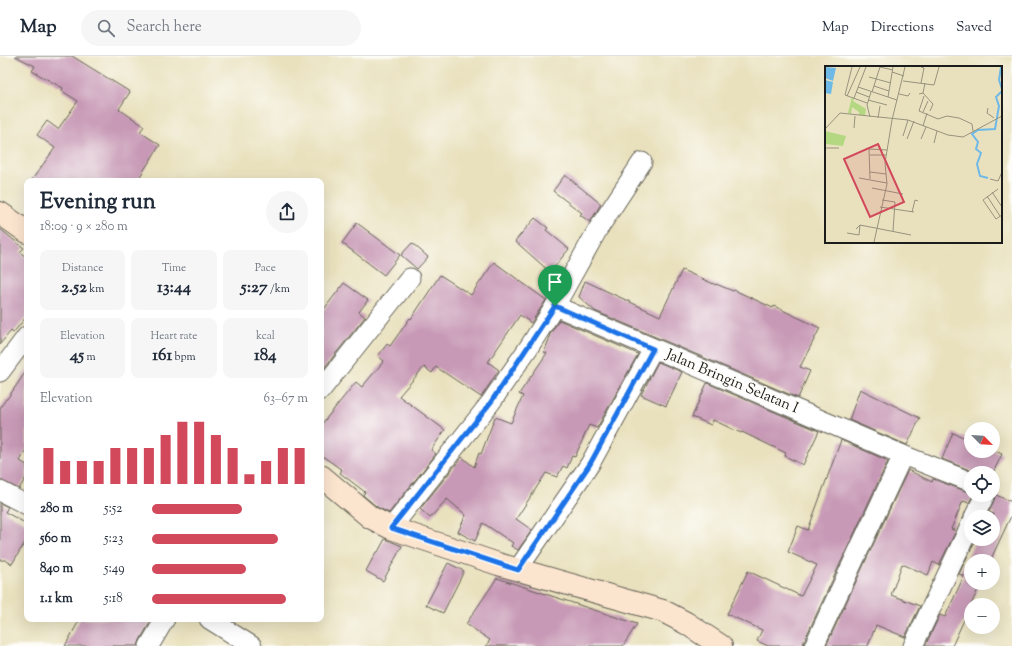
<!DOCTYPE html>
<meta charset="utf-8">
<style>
body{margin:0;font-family:"Sorts Mill Goudy",serif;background:#f6f6f7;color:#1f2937;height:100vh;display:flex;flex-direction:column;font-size:15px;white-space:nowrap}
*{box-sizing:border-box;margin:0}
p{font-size:13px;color:#747a83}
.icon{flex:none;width:22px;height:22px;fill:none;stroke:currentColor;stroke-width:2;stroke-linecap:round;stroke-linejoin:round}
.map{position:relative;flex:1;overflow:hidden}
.sheet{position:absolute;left:24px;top:122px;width:300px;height:444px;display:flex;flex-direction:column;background:#fff;border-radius:8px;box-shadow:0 4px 16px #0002}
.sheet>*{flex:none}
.needle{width:26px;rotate:114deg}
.fabs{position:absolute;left:964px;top:366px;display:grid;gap:8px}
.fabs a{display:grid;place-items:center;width:36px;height:36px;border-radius:50%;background:#fff;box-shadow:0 4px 16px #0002;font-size:20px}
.pin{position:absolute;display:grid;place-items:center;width:34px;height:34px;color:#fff;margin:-41px -17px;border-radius:50% 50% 50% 0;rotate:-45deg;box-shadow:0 0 4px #0007}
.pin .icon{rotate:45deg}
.round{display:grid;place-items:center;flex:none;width:42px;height:42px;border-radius:21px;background:#f6f6f7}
.summary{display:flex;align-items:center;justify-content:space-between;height:68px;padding:0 16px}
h1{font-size:22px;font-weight:700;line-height:30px}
.figures{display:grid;grid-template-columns:repeat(3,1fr);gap:6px;height:68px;padding:4px 16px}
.figures div{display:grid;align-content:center;border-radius:8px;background:#f6f6f7;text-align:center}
.figures b{font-size:17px;font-weight:700}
.figures small{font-size:11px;font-weight:400}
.figures p{font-size:11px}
.chart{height:112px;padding:8px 16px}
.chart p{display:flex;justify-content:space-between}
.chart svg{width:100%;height:72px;margin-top:4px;stroke:#d1495b;stroke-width:6}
ul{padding:0 16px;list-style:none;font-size:13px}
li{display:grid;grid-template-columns:64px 48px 1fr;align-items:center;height:30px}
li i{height:10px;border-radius:5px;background:#d1495b}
header{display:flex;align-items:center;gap:24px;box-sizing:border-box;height:56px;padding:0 20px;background:#fff;border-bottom:1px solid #e0e1e3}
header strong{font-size:19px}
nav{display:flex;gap:22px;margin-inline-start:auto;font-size:14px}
.search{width:280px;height:36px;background:#f6f6f7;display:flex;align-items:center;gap:10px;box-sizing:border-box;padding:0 14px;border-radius:22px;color:#747a83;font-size:15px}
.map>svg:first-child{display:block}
.building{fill:#c799b6}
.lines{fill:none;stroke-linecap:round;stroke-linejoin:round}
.street-casing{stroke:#646155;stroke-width:21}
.secondary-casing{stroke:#646155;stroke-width:24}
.street{stroke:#fff;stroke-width:19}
.secondary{stroke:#fce5cf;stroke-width:22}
.route-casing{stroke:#fff;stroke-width:8}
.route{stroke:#1a73e8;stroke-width:5}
.labels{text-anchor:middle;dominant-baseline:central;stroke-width:3;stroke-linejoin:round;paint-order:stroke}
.street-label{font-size:15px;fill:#1c1c1c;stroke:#fdfcf7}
.inset-river{fill:none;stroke:#6fb9e7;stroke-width:2}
.inset-road{fill:none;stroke:#97927d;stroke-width:1}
.view{fill:#d1495b;fill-opacity:0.15;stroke:#d1495b;stroke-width:2}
.inset-edge{fill:none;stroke:#1c1c1c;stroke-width:2}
</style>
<header>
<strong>Map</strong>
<div class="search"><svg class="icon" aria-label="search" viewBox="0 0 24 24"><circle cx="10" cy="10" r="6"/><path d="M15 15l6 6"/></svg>Search here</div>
<nav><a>Map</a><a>Directions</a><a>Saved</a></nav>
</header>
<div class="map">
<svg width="1012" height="590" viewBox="0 0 1012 590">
<rect width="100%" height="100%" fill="#fdfcf7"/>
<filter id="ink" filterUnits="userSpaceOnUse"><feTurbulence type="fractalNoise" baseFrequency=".025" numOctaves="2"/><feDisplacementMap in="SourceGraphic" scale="8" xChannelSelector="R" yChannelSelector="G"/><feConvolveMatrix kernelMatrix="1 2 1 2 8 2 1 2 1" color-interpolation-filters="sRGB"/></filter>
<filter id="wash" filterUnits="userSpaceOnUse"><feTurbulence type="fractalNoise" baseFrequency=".012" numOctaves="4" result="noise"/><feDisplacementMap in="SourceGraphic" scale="16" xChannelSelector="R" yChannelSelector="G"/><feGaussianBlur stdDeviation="0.9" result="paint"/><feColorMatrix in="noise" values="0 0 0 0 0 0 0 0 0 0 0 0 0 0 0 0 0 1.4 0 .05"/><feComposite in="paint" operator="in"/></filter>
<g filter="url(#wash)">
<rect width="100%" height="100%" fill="#e9e1be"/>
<g id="blocks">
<g class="building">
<path d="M15 0H72L130 36 119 53 144 70 140 76 160 89 137 125H31L55 92 37 79 47 65 58 73 78 45 62 35 63 32 32 15 35 10Z"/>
<path d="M565 119 601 148 590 166 580 159 582 157 553 135Z"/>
<path d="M535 162 548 172 546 174 569 193 550 216 515 185Z"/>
<path d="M357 167 400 199 384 219 342 187Z"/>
<path d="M0 173 24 192 20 196 27 202V260L13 277 11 275 0 288Z"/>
<path d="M412 187 428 201 417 213 401 199Z"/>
<path d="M494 206 546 244 531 267 520 259 488 306 499 314 481 341 436 311 432 317 424 311 399 340 445 374 431 394 436 398 389 457 377 451 363 439 365 436 340 417 342 414 321 399V369L356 326 362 331 384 305 378 300 387 288 390 290 410 262 411 263 440 219 471 239Z"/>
<path d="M682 214 716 229V228L733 235 734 234 773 252 774 250 820 272 800 311 810 315 798 342 595 255 579 241 585 225 660 260Z"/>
<path d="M344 227 368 244 359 256 365 261 321 316V257Z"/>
<path d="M559 264 638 298 597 372 589 369 575 401 572 400 567 412 563 410 557 421 546 417 516 463 532 474 518 494 511 490 513 487 483 467 475 485 458 476 466 459 447 443 430 462 420 453 462 401 474 411 479 397 481 398 495 361 511 367 523 340 519 338 547 297 544 296 550 281 549 280Z"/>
<path d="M658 306 682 316 666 350 641 339Z"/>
<path d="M27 314V392L20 405 27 409V420L19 433 0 424V352L6 343H7Z"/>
<path d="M707 327 819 375 803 409 785 400 786 397 742 376 741 377 713 364 711 369 692 361Z"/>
<path d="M860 333 920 362 907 389 849 364Z"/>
<path d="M953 377 971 384V395H993V394L1002 398 993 417H977L942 403Z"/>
<path d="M841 384 888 405 804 585 803 590H768L757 585 762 574 727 558 748 515 801 540 817 509 788 496 798 470 808 474Z"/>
<path d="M908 414 932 426 933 423 971 437V439H973L969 447 963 445 951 473 956 475 939 509 933 506 928 519 902 508 891 539 920 550 905 581 876 569 868 590H826Z"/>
<path d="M996 439 1012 446V458L990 505H971V527H981L952 590H925L940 559 945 561 964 520 959 518 976 483 982 485 983 483H993V461L994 458 989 456Z"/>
<path d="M0 447 8 451 5 456 27 468V483L12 508 5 504H0Z"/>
<path d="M385 483 402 490 383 525 366 515 376 496H378Z"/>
<path d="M448 507 464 515 443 557 426 549Z"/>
<path d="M497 522 637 568 623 590H486L490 584 466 568Z"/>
<path d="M80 563H152L140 584 138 590H65Z"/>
</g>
</g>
</g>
<g filter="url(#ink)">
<use href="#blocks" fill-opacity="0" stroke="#646155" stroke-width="1"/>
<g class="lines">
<defs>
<g id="street">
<path d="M555 250 903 399 971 426"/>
<path d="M0 316 27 280"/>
<path d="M321 334 410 222"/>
<path d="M0 435 27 449"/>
<path d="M974 461 985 439"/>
<path d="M391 472 491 346 529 291 555 250 598 173 642 106"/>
<path d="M518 513 590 408 653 293"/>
<path d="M209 563 252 590"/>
<path d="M149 590 165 563"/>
<path d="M814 590 903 399"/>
<path d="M913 590 971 468"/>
</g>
<g id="secondary">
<path d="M0 157 27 176"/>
<path d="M321 420 370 461 391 472 498 508 663 555 686 567 721 590"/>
</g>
</defs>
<use href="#street" class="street-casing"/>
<use href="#secondary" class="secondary-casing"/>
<use href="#street" class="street"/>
<use href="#secondary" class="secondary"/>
</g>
</g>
<g class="lines" filter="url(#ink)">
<defs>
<path id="route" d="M555 250 653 293 590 408 518 514 391 472 491 346Z"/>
</defs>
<use href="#route" class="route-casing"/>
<use href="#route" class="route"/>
</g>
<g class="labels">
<g class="street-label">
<text transform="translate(732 326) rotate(23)">Jalan Bringin Selatan I</text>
</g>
</g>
<g transform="translate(825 10)">
<rect width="177" height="177" fill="#e9e1be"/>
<path d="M27 31 29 32 28 35 41 43 40 49H34V46L27 41 26 48 23 47ZM0 65 21 70 18 80 0 78Z" fill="#b3d881"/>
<path d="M0 1 11 2 8 15 0 12ZM0 14 8 16 6 28 0 27Z" fill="#6fb9e7"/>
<path class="inset-river" d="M176 1 174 14 177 23M163 112 155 110 152 98 156 87 151 83 153 76 147 68 153 64 170 63 174 40 171 31 177 25"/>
<path class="inset-road" d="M27 1 20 29 42 37M55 1 68 4M67 6 79 10M44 11 66 17M78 15 109 19M96 17 99 2 96 1M109 19 114 1M49 20 64 25M33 21 72 34M31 26 44 31M47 26 55 1M98 27 108 38 105 45M74 28 83 30 85 27M94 28 98 27 100 17M22 30 35 1M99 30 94 45 113 53 122 50 134 52 147 58 148 65M63 31 68 1M29 32 41 1M43 34 62 39M163 42 162 47 169 52M98 46 103 35M45 51 42 39 46 26M53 52 55 40M98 60 102 47M29 62 30 50M0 63 15 47 83 54 123 69 138 71 177 50M78 70 83 54M82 73 89 55M96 73 101 61M109 77 112 65M0 82H14M45 89H61M45 106 61 108M34 112 62 117M45 113 44 83 62 84M165 113 173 115 177 106M47 122 78 128M173 123 158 134 171 153 177 149M167 126 177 141M162 130 175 150M57 134 70 136 68 165M55 141 89 146M87 146 90 134 93 135M31 163 35 159 86 169M22 167 34 169 35 159M49 176 62 118 60 97 67 54 80 1"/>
<path class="view" d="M53 78 79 136 45 151 19 93Z"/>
<rect width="177" height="177" class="inset-edge"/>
</g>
</svg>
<div class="fabs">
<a><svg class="needle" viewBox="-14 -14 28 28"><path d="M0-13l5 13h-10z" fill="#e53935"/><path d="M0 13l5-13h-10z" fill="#747a83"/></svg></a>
<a><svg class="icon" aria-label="locate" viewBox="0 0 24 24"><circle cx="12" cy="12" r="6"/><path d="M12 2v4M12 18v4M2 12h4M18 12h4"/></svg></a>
<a><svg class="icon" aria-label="layers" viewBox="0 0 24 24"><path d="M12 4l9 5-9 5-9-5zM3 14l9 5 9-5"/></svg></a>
<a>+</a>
<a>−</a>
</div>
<div class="pin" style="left:555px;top:250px;background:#1e9e55"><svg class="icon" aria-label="arrive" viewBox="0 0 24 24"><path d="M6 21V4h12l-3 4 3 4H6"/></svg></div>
<section class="sheet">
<div class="summary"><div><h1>Evening run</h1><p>18:09 · 9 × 280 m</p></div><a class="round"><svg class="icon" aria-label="share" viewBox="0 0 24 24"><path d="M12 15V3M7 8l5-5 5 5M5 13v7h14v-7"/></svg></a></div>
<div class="figures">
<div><p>Distance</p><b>2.52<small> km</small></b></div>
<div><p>Time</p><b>13:44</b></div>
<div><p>Pace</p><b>5:27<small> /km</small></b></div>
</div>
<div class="figures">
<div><p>Elevation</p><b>45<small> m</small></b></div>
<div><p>Heart rate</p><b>161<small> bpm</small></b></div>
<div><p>kcal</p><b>184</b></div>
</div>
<div class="chart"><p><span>Elevation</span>63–67 m</p>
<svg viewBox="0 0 160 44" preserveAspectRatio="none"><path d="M5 44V22M15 44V30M25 44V30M35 44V30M45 44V22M55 44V22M65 44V22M75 44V14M85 44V6M95 44V6M105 44V14M115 44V22M125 44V38M135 44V30M145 44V22M155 44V22"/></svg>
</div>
<ul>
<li><b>280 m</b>5:52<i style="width:58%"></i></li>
<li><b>560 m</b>5:23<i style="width:81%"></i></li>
<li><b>840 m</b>5:49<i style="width:60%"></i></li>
<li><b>1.1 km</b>5:18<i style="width:86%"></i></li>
</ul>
</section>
</div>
